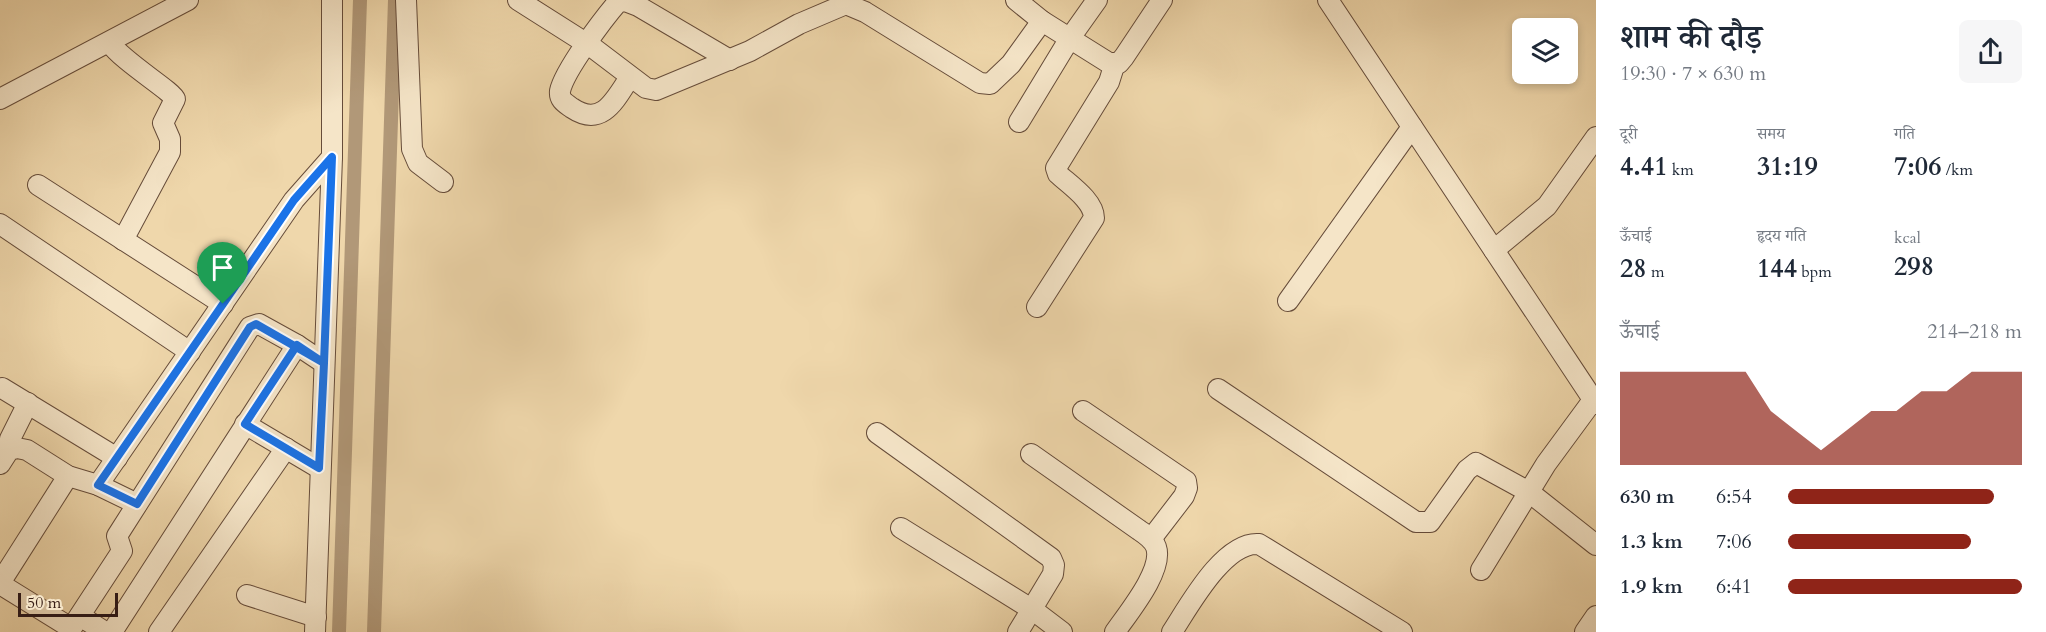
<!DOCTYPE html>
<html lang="hi">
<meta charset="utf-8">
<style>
body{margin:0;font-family:Cardo,"Noto Serif Devanagari",serif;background:#f6f6f7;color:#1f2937;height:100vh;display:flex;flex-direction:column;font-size:22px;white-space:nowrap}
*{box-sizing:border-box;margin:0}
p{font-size:20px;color:#747a83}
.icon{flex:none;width:33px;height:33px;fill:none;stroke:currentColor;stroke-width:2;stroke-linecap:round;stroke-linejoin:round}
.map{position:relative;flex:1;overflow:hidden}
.details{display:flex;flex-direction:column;background:#fff;width:450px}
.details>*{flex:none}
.controls{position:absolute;left:1512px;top:18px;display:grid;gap:12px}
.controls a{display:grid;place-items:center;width:66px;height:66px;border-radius:9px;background:#fff;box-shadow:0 3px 9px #0003;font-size:30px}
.scale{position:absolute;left:18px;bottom:15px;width:100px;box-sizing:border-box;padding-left:6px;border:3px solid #381e15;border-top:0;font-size:16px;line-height:21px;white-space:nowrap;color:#381e15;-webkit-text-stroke:4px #f5e5c8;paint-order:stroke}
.pin{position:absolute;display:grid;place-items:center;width:51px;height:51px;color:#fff;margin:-62px -26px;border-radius:50% 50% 50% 0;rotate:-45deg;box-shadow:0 0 6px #0007}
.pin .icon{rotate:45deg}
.round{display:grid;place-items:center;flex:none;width:63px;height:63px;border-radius:9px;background:#f6f6f7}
.head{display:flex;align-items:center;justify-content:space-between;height:102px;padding:0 24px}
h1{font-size:33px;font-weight:600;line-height:45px}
.metrics{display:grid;grid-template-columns:repeat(3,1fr);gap:9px;height:102px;padding:6px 24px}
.metrics div{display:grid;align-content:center}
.metrics b{font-size:26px;font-weight:600}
.metrics small{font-size:16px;font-weight:400}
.metrics p{font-size:16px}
.chart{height:168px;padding:12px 24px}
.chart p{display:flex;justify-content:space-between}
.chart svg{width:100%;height:108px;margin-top:6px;fill:#8f2418;opacity:.7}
ul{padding:0 24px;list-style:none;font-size:20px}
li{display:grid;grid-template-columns:96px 72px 1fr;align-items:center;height:45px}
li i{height:15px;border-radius:8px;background:#8f2418}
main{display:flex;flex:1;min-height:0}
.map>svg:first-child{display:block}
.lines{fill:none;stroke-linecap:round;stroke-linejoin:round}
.canal{stroke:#b19878;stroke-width:14}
.minor-casing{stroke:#664c3a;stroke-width:22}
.minor{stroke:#f5e5c8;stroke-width:20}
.route-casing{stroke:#fff;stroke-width:12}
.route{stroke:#1a73e8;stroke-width:8}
</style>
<main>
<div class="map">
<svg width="1596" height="632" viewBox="0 0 1596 632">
<rect width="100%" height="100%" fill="#efd7ab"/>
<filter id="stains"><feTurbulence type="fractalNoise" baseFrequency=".00333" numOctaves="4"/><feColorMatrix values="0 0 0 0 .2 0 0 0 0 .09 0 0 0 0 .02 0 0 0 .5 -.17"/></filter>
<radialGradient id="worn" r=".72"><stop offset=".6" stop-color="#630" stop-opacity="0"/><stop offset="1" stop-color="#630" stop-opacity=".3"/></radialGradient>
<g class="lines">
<g class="canal">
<path d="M339 632 360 0"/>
<path d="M374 632 395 0"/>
</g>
<defs>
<g id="minor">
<path d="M406 0 412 149 418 163 443 182"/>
<path d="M518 0 592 47 646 88 656 90 750 51 799 24 846 4 865 12 980 83 990 84 1011 64 1042 21"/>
<path d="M1016 0 1042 21 1109 63H1119L1124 57 1162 0"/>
<path d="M1328 0 1596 404"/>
<path d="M110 43C121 60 173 92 175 99L163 123 170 139V152L123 240"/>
<path d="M630 77C615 100 602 128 572 108 565 103 559 100 560 91 564 71 604 18 618 2L625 1 638 6 730 60"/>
<path d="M0 99 188 0"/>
<path d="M1019 122 1070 38 1097 0"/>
<path d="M38 185 223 304"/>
<path d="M0 224 190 352"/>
<path d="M1494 250 1547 206 1596 137"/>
<path d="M1288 301 1412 127"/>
<path d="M1037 307 1094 218C1094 201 1070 185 1058 174L1056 168 1109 82 1115 63"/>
<path d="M2 388 117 458"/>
<path d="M1218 389 1416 522H1430L1467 470 1476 463 1529 492 1596 545"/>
<path d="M1083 411 1186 481 1187 488 1184 496 1151 539"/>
<path d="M245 424 319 468"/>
<path d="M877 433 1051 558 1054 565 1053 574 1018 632"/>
<path d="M9 450 10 439 28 403"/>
<path d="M1031 454 1139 530C1145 534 1153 539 1156 547 1164 570 1128 613 1115 632"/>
<path d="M0 464 9 450 17 448 27 450 68 476 98 485 137 504"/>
<path d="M98 485 294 200 332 157"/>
<path d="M901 528 1033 610 1062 632"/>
<path d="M1481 570 1546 464 1596 396"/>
<path d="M0 583 68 476"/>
<path d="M0 584 71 628"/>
<path d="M247 595 316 617"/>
<path d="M80 616 105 632"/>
<path d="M69 632 122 551 117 536 250 327 259 324 297 345"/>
<path d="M112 632 297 345 324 363"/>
<path d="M159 632 286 448"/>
<path d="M315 632 332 157V0"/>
<path d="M1172 632C1189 606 1224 541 1259 544L1402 632"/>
<path d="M1585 632 1596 616"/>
</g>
</defs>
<use href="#minor" class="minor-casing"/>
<use href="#minor" class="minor"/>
</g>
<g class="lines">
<defs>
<path id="route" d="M223 304 294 200 332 157 324 363 297 345 245 424 319 468 324 363 256 324 250 327 137 504 98 485 223 304"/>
</defs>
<use href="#route" class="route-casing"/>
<use href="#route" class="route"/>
</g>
<rect width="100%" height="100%" filter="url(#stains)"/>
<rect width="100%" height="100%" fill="url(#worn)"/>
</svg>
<div class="controls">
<a><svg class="icon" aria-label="layers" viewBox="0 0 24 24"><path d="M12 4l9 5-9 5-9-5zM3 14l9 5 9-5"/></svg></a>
</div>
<div class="scale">50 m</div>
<div class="pin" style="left:223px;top:304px;background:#1e9e55"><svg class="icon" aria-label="arrive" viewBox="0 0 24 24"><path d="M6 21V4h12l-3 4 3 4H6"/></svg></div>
</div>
<section class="details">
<div class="head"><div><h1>शाम की दौड़</h1><p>19:30 · 7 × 630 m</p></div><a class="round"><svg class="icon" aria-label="share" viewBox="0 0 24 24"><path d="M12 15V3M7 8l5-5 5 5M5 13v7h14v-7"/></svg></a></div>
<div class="metrics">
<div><p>दूरी</p><b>4.41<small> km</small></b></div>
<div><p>समय</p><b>31:19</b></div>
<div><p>गति</p><b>7:06<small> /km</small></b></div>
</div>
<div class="metrics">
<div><p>ऊँचाई</p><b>28<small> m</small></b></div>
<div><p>हृदय गति</p><b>144<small> bpm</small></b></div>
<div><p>kcal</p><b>298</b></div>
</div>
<div class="chart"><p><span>ऊँचाई</span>214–218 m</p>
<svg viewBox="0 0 160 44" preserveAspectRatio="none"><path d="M0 44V6L10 6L20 6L30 6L40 6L50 6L60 22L70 30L80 38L90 30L100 22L110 22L120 14L130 14L140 6L150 6L160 6V44z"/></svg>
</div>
<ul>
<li><b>630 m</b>6:54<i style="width:88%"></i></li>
<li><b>1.3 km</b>7:06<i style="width:78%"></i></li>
<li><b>1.9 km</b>6:41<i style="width:100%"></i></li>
</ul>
</section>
</main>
